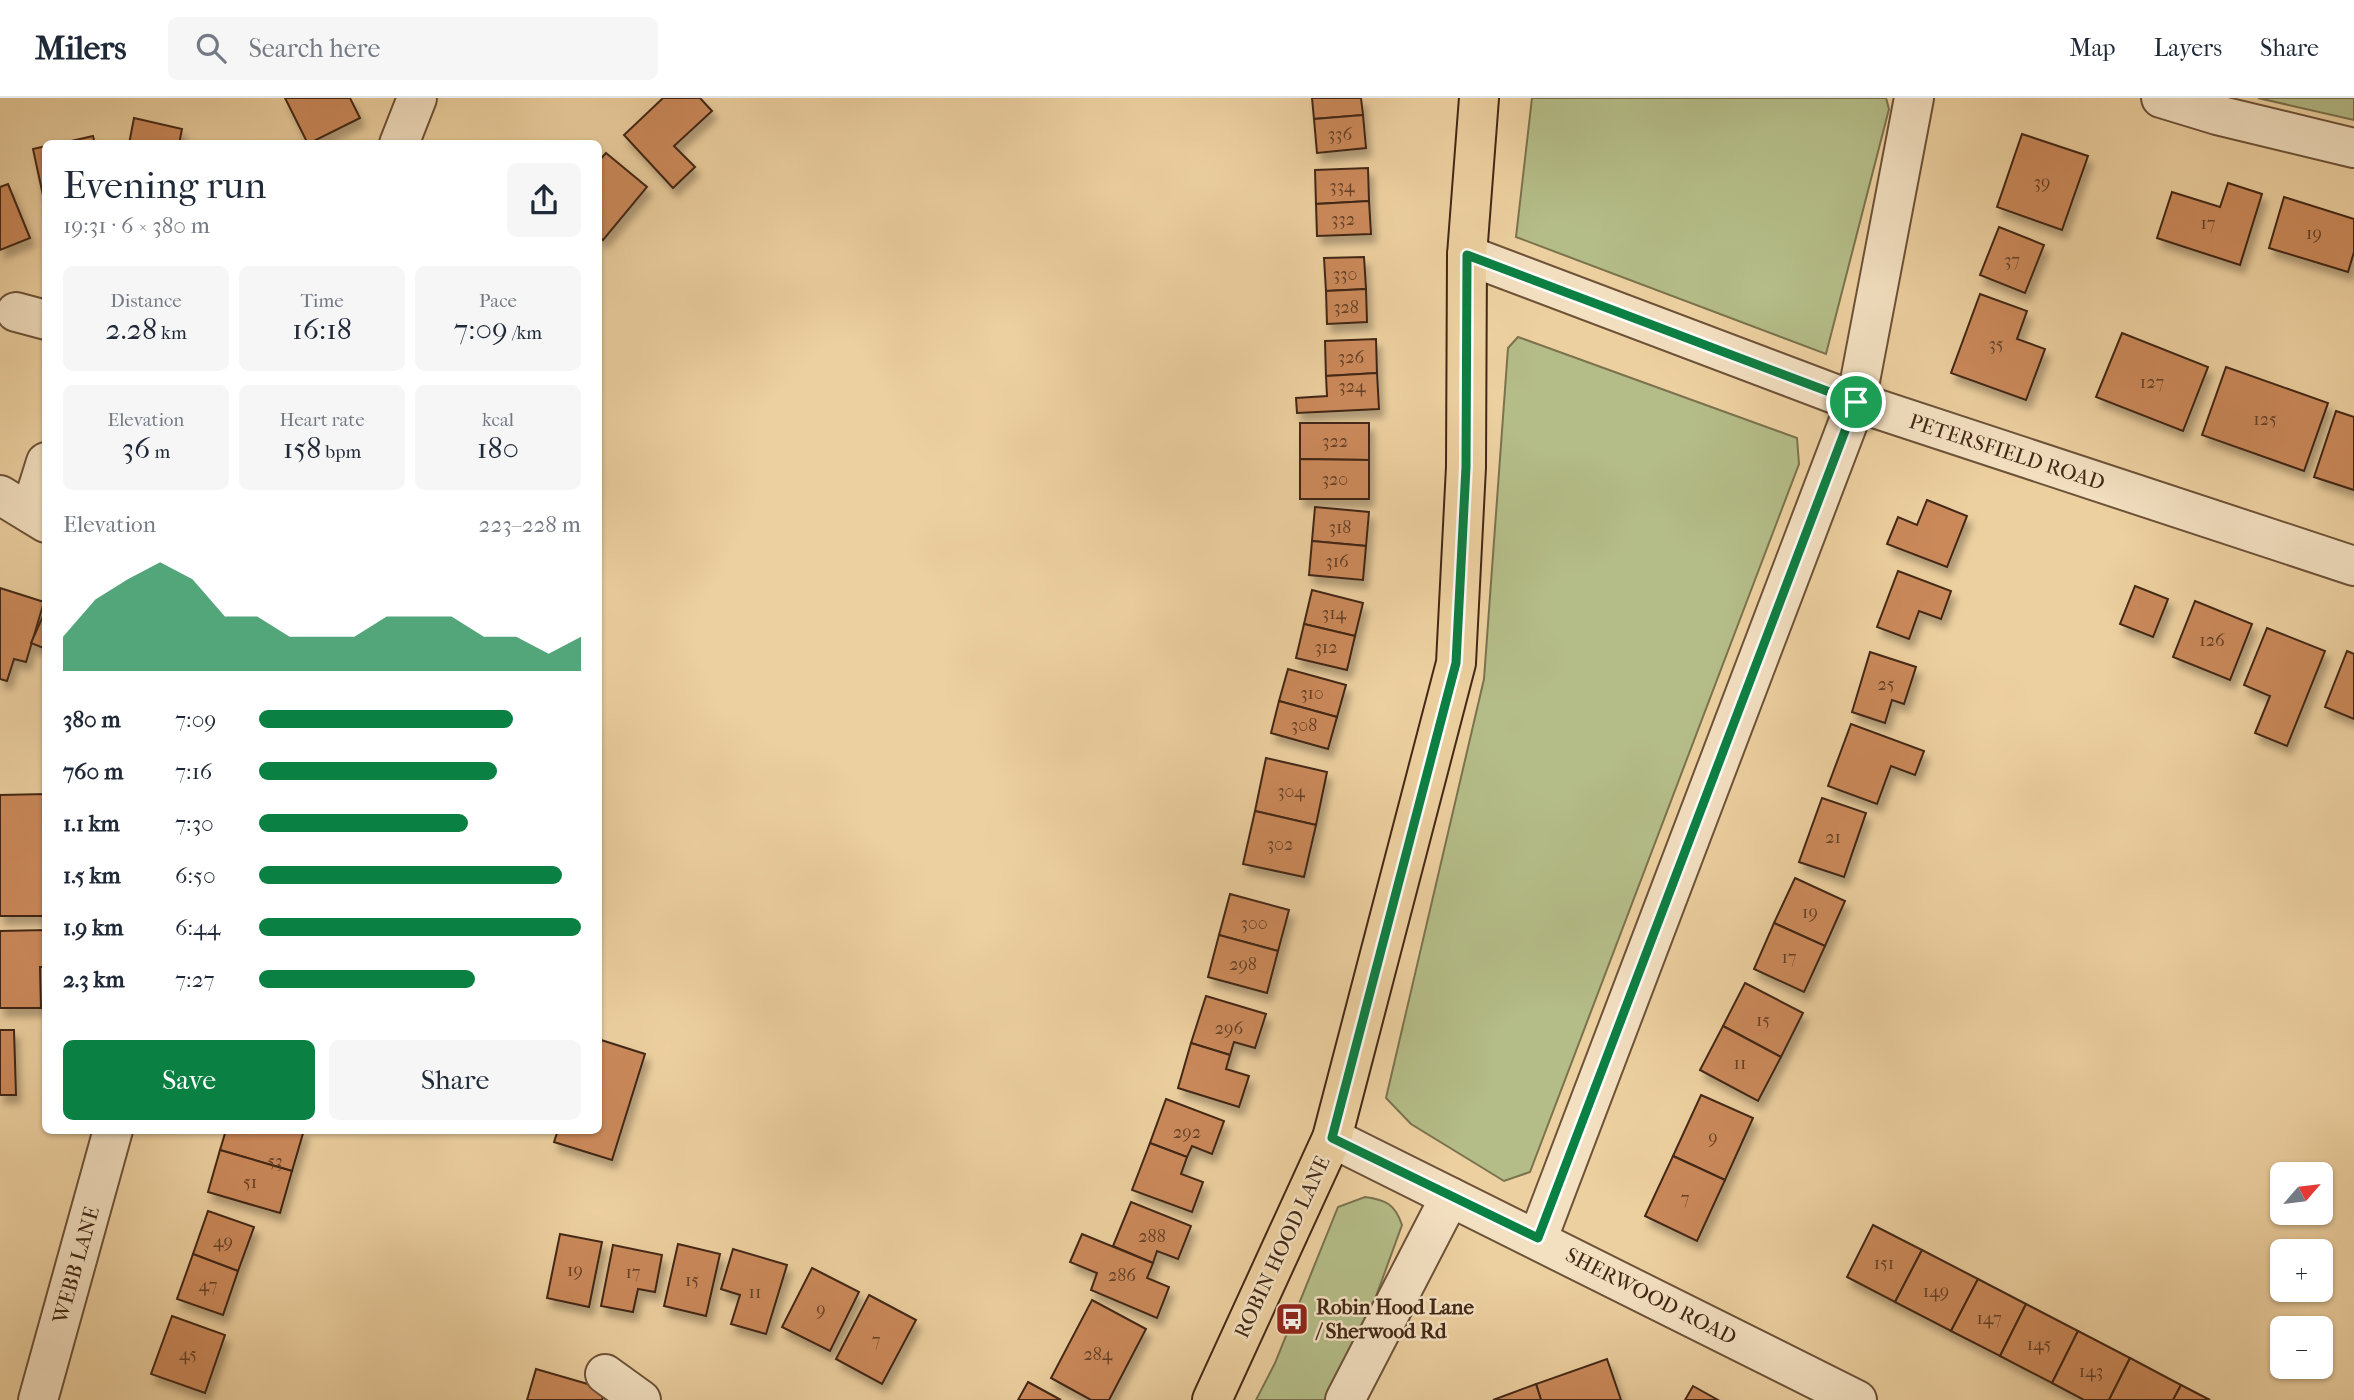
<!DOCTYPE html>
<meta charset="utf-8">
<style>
body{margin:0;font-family:"IM FELL French Canon",serif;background:#f6f6f7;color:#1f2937;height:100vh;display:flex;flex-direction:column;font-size:26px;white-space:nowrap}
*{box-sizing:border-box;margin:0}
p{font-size:23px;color:#747a83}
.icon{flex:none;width:38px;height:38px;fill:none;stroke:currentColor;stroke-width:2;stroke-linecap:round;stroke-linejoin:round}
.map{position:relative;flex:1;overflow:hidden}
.drawer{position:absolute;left:42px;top:42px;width:560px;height:994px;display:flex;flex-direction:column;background:#fff;border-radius:10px;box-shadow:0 2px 5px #0004}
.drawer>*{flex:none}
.needle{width:46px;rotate:62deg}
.tools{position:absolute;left:2270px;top:1064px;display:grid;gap:14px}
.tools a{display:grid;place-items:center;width:63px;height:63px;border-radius:10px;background:#fff;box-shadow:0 2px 5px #0004;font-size:35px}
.pin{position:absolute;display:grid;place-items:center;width:60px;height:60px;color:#fff;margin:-30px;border:4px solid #fff;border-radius:50%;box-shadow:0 2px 7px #0007}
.round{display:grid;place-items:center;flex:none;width:74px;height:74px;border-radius:10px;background:#f6f6f7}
.headline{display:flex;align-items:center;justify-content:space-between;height:119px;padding:0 21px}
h1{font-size:38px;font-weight:600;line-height:52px}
.metrics{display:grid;grid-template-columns:repeat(3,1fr);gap:10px;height:119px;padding:7px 21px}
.metrics div{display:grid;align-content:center;border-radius:10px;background:#f6f6f7;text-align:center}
.metrics b{font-size:30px;font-weight:600}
.metrics small{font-size:19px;font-weight:400}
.metrics p{font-size:19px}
.chart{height:196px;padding:14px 21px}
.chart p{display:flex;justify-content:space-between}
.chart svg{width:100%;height:126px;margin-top:7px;fill:#0b8043;opacity:.7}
.action{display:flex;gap:14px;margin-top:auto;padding:14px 21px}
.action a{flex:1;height:80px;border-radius:10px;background:#0b8043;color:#fff;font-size:28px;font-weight:600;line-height:80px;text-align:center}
.action a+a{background:#f6f6f7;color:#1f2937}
ul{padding:0 21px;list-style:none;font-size:23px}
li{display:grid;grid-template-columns:112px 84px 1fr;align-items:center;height:52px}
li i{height:18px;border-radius:9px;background:#0b8043}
header{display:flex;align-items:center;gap:42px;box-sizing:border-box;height:98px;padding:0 35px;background:#fff;border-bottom:2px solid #e0e1e3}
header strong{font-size:33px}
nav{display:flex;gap:38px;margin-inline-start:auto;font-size:24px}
.search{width:490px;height:63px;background:#f6f6f7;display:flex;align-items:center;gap:18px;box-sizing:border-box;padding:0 24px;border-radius:10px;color:#747a83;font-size:26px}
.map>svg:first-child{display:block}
.green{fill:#b4bc87;stroke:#7b724e;stroke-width:2}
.building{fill:#cb895a;stroke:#422816;stroke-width:2;filter:url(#shadow)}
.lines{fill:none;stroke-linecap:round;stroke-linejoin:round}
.minor-casing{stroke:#6d5238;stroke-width:42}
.major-casing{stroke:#422816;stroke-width:42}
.minor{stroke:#f3e0c1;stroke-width:38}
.major{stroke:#edd0a0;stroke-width:38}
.route-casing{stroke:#fff;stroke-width:14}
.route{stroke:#0b8043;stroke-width:9}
.labels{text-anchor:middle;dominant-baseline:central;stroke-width:5;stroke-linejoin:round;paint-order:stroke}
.number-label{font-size:18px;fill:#644027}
.street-label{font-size:21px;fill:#422816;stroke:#f3e0c1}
.poi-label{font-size:21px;font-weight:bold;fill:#422816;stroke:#f3e0c1;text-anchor:start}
</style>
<header>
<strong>Milers</strong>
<div class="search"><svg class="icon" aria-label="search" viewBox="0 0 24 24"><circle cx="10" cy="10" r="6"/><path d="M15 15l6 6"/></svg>Search here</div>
<nav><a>Map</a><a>Layers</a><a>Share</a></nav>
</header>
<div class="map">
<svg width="2354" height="1302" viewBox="0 0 2354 1302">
<defs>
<filter id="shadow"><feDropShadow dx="4.5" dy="8" stdDeviation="3.5" flood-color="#0004"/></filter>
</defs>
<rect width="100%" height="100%" fill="#edd0a0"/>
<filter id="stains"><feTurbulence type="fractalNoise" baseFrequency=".00286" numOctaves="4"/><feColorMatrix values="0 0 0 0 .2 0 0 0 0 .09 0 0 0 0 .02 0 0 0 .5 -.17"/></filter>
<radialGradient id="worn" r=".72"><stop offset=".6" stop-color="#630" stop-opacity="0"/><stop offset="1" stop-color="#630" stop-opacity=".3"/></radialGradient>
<g class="green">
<path d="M1532 0H1886L1889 11 1826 256 1516 139Z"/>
<path d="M2258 0H2354V22Z"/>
<path d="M1518 239 1797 340 1799 366 1530 1074 1504 1083 1411 1026 1386 1000 1484 581 1508 250Z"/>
<path d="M1365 1099C1386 1102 1395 1106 1402 1127L1351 1267 1333 1302H1256L1275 1265 1338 1109Z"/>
</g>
<g class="building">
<path d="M285 0H350L360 20 308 46Z"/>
<path d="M663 0H700L712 13 674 48 695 69 673 90 624 37Z"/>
<path d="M1312 0H1361L1363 17 1314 21Z"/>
<path d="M1363 17 1366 50 1317 55 1314 21Z"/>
<path d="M134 20 182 31 179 46H129Z"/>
<path d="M2022 36 2088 58 2062 132 1997 109Z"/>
<path d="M93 38 95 46H58Z"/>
<path d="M46 48V102H44L33 51Z"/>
<path d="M606 55 647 89 603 142 598 138V64Z"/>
<path d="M1368 70 1369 103 1316 106 1315 72Z"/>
<path d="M2228 85 2262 96 2240 167 2157 140 2172 94 2220 109Z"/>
<path d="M8 86 30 140 0 152V89Z"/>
<path d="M2284 99 2354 121V154L2348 174 2269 150Z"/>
<path d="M1369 103 1371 136 1317 138 1316 106Z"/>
<path d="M1999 129 2044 147 2025 195 1980 177Z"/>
<path d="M1364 159 1366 191 1326 193 1324 160Z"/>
<path d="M1366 191 1367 224 1327 226 1326 193Z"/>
<path d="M1980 196 2027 213 2017 241 2045 251 2026 302 1951 275Z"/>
<path d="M2122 235 2208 269 2183 333 2096 299Z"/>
<path d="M1376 241 1377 275 1326 278 1325 243Z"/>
<path d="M2226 269 2328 305 2304 373 2202 337Z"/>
<path d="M1377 275 1379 311 1297 315 1296 300 1327 298 1326 278Z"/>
<path d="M2336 313 2354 319V392L2314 379Z"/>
<path d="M1300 325H1369V362L1300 361Z"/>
<path d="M1300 361 1369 362V401H1300Z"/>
<path d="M1927 402 1967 418 1947 469 1887 446 1898 419 1917 427Z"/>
<path d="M1315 409 1369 414 1366 448 1312 443Z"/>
<path d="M1312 443 1366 448 1363 482 1309 477Z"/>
<path d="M1898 473 1951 493 1941 521 1919 513 1909 541 1877 529Z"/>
<path d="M2135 488 2168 501 2153 539 2120 526Z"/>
<path d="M0 490 44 504 26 564 14 561 7 583 0 581Z"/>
<path d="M1312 492 1363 505 1355 538 1304 526Z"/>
<path d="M2195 503 2252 526 2230 582 2173 559Z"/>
<path d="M43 518 46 519V551L31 545Z"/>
<path d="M1304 526 1355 538 1347 572 1296 560Z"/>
<path d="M2267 530 2325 553 2287 648 2255 635 2270 598 2244 587Z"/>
<path d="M2347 553 2354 556V621L2325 609Z"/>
<path d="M1870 554 1916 569 1904 606 1892 602 1885 625 1852 614Z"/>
<path d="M1288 571 1346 587 1337 619 1279 603Z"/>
<path d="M1279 603 1337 619 1328 651 1271 635Z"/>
<path d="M1851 626 1924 653 1915 677 1891 668 1877 706 1828 688Z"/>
<path d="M1266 660 1327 674 1316 727 1255 713Z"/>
<path d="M46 696V818H0V697Z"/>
<path d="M1822 700 1866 715 1844 779 1799 764Z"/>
<path d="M1255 713 1316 727 1304 779 1243 766Z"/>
<path d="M1795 780 1845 803 1825 848 1774 825Z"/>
<path d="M1230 796 1289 812 1278 853 1219 837Z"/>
<path d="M1774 825 1825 848 1804 894 1754 871Z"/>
<path d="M46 832V869H40L41 910H0V833Z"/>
<path d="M1219 837 1278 853 1267 895 1208 879Z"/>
<path d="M1745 885 1803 915 1781 959 1723 928Z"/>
<path d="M1206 898 1266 916 1255 950 1234 944 1230 957 1191 945Z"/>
<path d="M1723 928 1781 959 1758 1003 1700 972Z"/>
<path d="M0 932H14L16 997H0Z"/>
<path d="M598 941 645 956 612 1062 554 1044 558 1032H598Z"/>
<path d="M1191 945 1230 957 1226 971 1249 978 1239 1009 1178 990Z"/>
<path d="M1701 997 1753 1020 1725 1082 1673 1058Z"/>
<path d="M1166 1001 1224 1023 1212 1056 1192 1048 1187 1059 1150 1045Z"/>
<path d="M226 1032H304L292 1073 220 1052Z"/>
<path d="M1150 1045 1187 1059 1181 1076 1203 1084 1192 1114 1132 1092Z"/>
<path d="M220 1052 292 1073 280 1115 208 1094Z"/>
<path d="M1673 1058 1725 1082 1697 1143 1645 1118Z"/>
<path d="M1131 1104 1191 1128 1178 1161 1157 1153 1153 1165 1113 1148Z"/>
<path d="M208 1113 254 1129 238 1173 193 1156Z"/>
<path d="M1873 1127 1922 1152 1895 1204 1847 1179Z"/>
<path d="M560 1136 602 1144 589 1209 547 1200Z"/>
<path d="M1082 1136 1153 1165 1147 1180 1169 1189 1157 1220 1091 1192 1097 1175 1070 1164Z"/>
<path d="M678 1146 720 1156 706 1218 664 1208Z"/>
<path d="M613 1147 662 1157 655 1194 638 1191 633 1214 601 1208Z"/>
<path d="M733 1151 787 1167 766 1236 731 1226 740 1197 721 1191Z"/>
<path d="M1922 1152 1978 1181 1951 1233 1895 1204Z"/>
<path d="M193 1156 238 1173 223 1217 177 1201Z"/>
<path d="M812 1170 859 1194 830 1253 782 1229Z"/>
<path d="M1978 1181 2026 1206 2000 1258 1951 1233Z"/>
<path d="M869 1197 916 1222 882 1286 836 1261Z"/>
<path d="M1092 1202 1146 1231 1109 1302H1091L1051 1280Z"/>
<path d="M2026 1206 2078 1233 2052 1285 2000 1258Z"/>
<path d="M172 1218 225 1237 205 1295 151 1276Z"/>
<path d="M2078 1233 2130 1260 2109 1302H2084L2052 1285Z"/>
<path d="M2130 1260 2181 1287 2173 1302H2109Z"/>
<path d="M1607 1261 1621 1302H1541L1536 1286Z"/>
<path d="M536 1271 605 1291 602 1302H527Z"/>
<path d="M1028 1284 1061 1302H1018Z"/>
<path d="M1536 1286 1541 1302H1493Z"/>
<path d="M2181 1287 2210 1302H2173Z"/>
<path d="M1693 1288 1718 1302H1685Z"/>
</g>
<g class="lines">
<defs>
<g id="minor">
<path d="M2161 0 2217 17 2354 50"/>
<path d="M399 46 417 0"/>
<path d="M1467 157 1856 304 2354 468"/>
<path d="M16 214 46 222"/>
<path d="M0 397 46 425"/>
<path d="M30 415 46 364"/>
<path d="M1332 1040 1857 1302"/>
<path d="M1538 1140 1856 304 1914 0"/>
<path d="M605 1276 641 1302"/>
<path d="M38 1302 113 1032"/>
<path d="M1345 1302 1450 1099"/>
</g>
<path id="major" d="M1212 1302 1332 1040 1456 565 1466 369 1467 157 1479 0"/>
</defs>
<use href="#minor" class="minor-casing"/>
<use href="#major" class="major-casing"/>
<use href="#minor" class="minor"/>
<use href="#major" class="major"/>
</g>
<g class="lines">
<defs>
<path id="route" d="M1467 157 1856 304 1538 1140 1332 1040 1456 565 1466 369Z"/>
</defs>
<use href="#route" class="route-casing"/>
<use href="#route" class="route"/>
</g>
<defs>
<symbol id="bus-square" viewBox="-11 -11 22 22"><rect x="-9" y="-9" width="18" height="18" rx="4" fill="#8f2418" stroke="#f3e0c1"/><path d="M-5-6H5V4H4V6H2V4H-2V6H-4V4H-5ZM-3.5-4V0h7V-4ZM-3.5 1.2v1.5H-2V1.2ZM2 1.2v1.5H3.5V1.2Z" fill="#fff"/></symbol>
</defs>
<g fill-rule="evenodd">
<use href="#bus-square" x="1273" y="1202" width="38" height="38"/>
</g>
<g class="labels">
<g class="number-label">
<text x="1340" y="36">336</text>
<text x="2042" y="84">39</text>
<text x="1342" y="88">334</text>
<text x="1343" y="121">332</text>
<text x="2208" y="125">17</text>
<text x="2314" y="135">19</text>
<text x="2012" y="162">37</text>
<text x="1345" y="176">330</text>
<text x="1346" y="209">328</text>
<text x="1996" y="246">35</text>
<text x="1351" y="259">326</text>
<text x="2152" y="284">127</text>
<text x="1352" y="288">324</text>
<text x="2265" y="321">125</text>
<text x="1335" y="343">322</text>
<text x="1335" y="381">320</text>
<text x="1340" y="429">318</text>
<text x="1337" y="463">316</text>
<text x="1334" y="515">314</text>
<text x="2212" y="542">126</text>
<text x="1326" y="549">312</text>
<text x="1886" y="586">25</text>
<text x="1312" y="595">310</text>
<text x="1304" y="627">308</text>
<text x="1291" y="693">304</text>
<text x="1833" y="739">21</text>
<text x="1280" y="746">302</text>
<text x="1810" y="814">19</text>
<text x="1254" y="825">300</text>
<text x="1789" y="859">17</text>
<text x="1243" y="866">298</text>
<text x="1763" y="922">15</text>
<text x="1229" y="930">296</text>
<text x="1740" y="965">11</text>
<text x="1187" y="1034">292</text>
<text x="1713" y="1039">9</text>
<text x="275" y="1063">53</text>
<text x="250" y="1084">51</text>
<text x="1685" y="1100">7</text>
<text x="1152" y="1138">288</text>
<text x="223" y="1143">49</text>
<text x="1884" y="1165">151</text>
<text x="575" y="1172">19</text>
<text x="633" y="1174">17</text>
<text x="1122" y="1177">286</text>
<text x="692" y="1182">15</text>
<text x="208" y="1187">47</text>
<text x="1936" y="1193">149</text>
<text x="755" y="1194">11</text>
<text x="821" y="1211">9</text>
<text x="1989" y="1220">147</text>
<text x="876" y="1242">7</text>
<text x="2039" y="1246">145</text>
<text x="188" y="1256">45</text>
<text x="1098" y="1256">284</text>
<text x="2091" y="1273">143</text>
</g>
<g class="street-label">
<text transform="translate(2007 354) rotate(18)">PETERSFIELD ROAD</text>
<text transform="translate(1282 1149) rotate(-65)">ROBIN HOOD LANE</text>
<text transform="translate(76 1167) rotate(-74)">WEBB LANE</text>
<text transform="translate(1651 1198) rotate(27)">SHERWOOD ROAD</text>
</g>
<g class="poi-label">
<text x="1316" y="1209">Robin Hood Lane<tspan x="1316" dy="24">/ Sherwood Rd</tspan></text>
</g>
</g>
<rect width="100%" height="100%" filter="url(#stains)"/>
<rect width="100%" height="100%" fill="url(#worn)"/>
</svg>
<div class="tools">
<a><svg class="needle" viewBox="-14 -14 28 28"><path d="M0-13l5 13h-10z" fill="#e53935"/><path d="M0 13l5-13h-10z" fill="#747a83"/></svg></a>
<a>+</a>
<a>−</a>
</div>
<div class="pin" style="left:1856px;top:304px;background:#1e9e55"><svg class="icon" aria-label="arrive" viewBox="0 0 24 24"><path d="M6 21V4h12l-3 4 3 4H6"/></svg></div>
<section class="drawer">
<div class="headline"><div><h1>Evening run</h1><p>19:31 · 6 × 380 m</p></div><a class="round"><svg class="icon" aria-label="share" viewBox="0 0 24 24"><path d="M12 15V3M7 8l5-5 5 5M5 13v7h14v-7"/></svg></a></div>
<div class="metrics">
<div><p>Distance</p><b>2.28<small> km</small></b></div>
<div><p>Time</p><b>16:18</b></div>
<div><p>Pace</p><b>7:09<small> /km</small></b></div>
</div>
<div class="metrics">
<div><p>Elevation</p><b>36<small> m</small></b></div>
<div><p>Heart rate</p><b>158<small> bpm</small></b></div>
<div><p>kcal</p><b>180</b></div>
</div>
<div class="chart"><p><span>Elevation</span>223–228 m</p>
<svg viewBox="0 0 160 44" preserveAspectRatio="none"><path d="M0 44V32L10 19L20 12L30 6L40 12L50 25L60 25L70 32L80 32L90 32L100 25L110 25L120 25L130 32L140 32L150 38L160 32V44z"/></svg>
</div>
<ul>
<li><b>380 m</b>7:09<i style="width:79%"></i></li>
<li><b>760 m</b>7:16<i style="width:74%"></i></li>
<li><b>1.1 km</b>7:30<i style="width:65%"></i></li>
<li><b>1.5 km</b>6:50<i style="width:94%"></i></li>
<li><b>1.9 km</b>6:44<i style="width:100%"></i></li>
<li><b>2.3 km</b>7:27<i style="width:67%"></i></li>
</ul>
<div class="action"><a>Save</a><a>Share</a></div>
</section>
</div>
